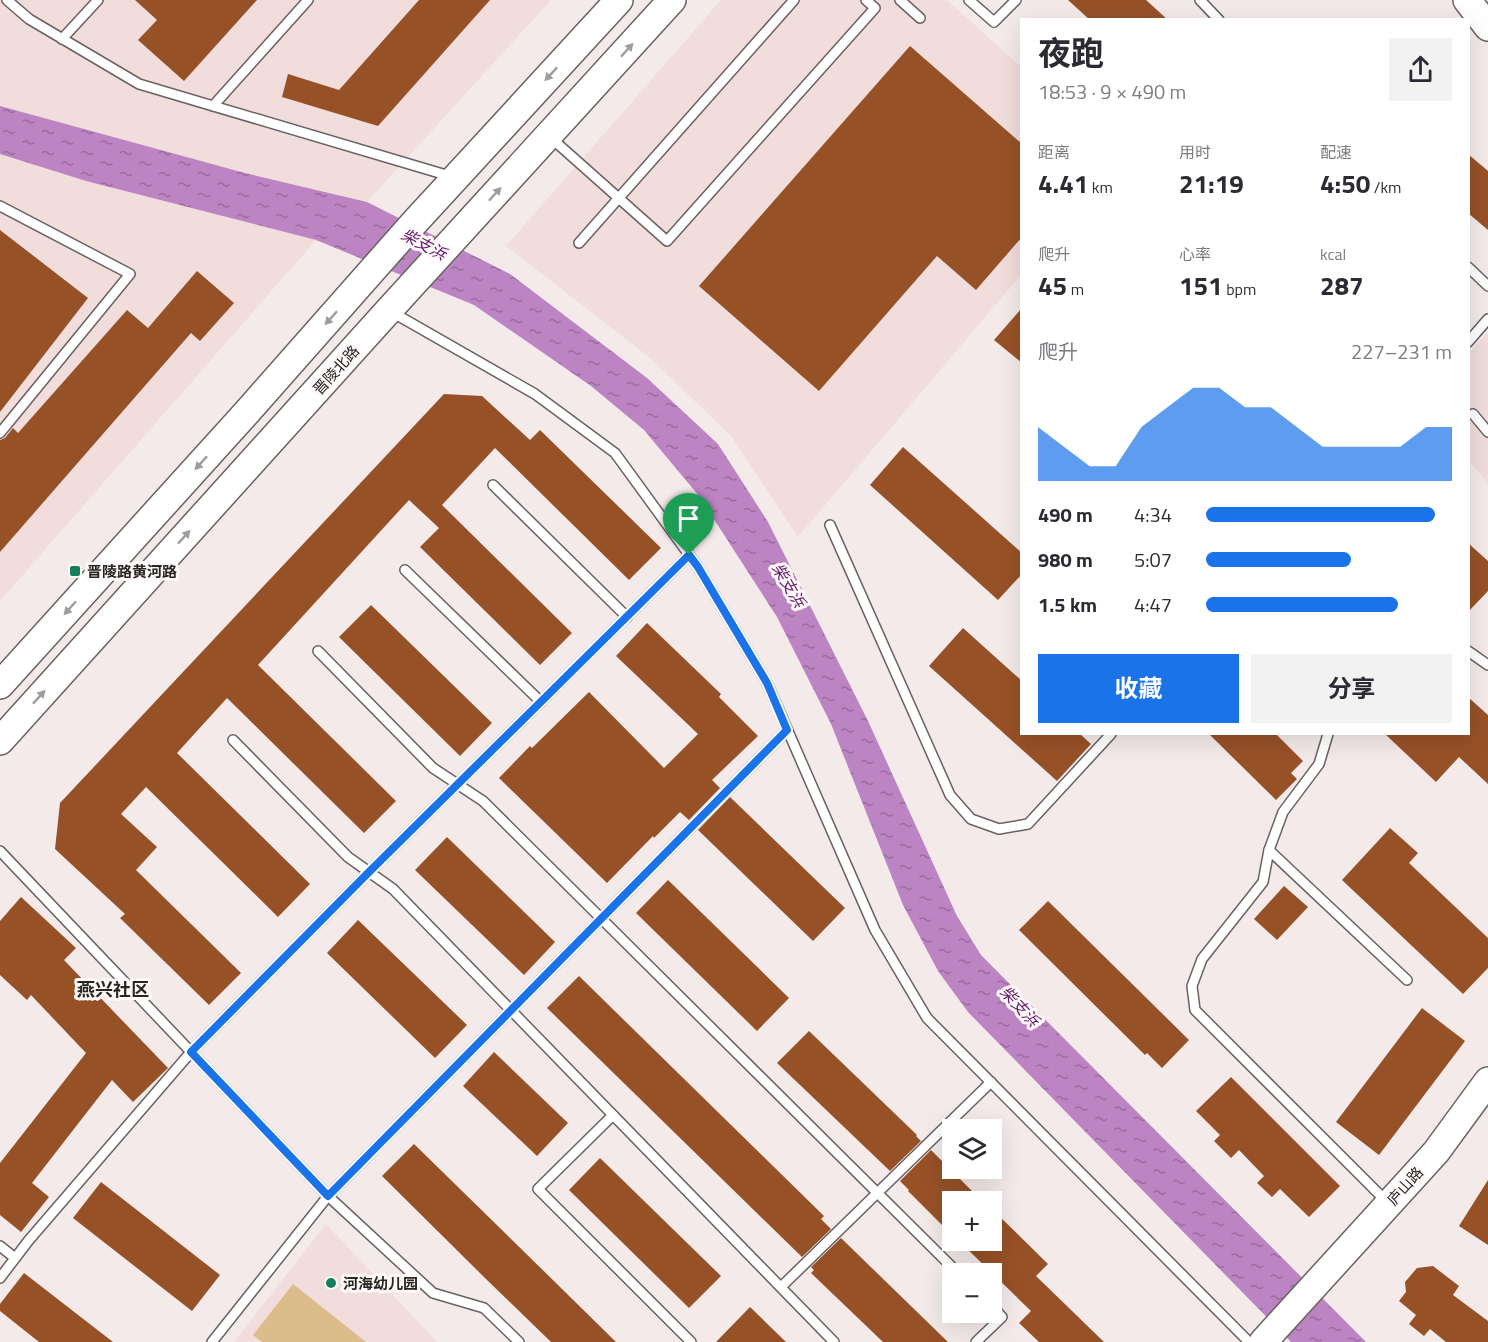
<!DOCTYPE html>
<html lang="zh">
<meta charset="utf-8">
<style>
body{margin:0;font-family:"Titillium Web","Noto Sans SC",sans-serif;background:#f2f2f3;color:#2b2b33;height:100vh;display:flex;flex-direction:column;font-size:22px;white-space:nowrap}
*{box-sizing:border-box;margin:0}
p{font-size:20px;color:#7c7c81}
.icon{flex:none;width:33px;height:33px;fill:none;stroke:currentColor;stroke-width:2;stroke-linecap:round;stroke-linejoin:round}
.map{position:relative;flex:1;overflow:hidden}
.side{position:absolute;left:1020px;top:18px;width:450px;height:717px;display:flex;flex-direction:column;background:#fff;border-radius:0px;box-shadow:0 6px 24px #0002}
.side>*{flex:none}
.fabs{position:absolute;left:942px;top:1119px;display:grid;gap:12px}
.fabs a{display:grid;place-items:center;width:60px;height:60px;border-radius:0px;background:#fff;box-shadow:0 6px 24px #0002;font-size:30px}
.pin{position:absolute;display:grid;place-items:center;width:51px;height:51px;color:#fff;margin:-62px -26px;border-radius:50% 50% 50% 0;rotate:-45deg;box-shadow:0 0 6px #0007}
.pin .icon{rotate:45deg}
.round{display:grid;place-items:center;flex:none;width:63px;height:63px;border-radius:0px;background:#f2f2f3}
.headline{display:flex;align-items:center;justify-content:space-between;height:102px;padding:0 18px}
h1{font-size:33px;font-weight:700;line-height:45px}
.metrics{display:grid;grid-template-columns:repeat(3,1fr);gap:9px;height:102px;padding:6px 18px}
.metrics div{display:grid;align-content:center}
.metrics b{font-size:26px;font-weight:700}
.metrics small{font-size:16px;font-weight:400}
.metrics p{font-size:16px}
.chart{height:168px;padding:12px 18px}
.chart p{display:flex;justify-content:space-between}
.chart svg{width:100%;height:108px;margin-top:6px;fill:#1a73e8;opacity:.7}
.cta{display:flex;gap:12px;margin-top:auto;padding:12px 18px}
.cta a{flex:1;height:69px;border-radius:0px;background:#1a73e8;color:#fff;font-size:24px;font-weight:700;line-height:69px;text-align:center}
.cta a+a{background:#f2f2f3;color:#2b2b33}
ul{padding:0 18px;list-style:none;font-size:20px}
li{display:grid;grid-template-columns:96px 72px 1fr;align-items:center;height:45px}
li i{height:15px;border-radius:8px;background:#1a73e8}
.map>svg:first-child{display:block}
.built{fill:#f0dddc}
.park{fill:#dcbc8b}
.water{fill:url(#water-ripples)}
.building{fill:#975127}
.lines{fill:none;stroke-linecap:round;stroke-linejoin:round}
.lane-casing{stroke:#6a6261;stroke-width:12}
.secondary-casing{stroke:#6a6261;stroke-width:30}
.lane{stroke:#fff;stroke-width:9}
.secondary{stroke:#fff;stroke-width:27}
.oneway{fill:#9f9d9d}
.route-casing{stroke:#fff;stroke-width:12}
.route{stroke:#1a73e8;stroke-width:8}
.poi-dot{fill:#157f5b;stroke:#fef8f8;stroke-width:2}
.labels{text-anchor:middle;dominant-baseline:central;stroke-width:6;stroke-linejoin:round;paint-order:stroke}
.street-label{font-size:15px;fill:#292525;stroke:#fef8f8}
.poi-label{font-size:15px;font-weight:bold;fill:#292525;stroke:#fef8f8;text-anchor:start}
.water-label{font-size:16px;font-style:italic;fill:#621e6a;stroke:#fef8f8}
.quarter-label{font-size:18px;font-weight:bold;fill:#292525;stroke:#fef8f8}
</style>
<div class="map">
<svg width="1488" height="1342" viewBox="0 0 1488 1342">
<defs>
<pattern id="water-ripples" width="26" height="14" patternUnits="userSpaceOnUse" patternTransform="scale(1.5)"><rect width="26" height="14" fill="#bc84c2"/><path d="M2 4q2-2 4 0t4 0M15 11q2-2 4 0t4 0" fill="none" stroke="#996c9d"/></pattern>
</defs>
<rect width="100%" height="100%" fill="#f4eaea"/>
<g class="built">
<path d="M0 0H551L367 202 245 173 0 106Z"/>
<path d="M721 0H947L1021 67V275L798 537 731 436 649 357 506 246Z"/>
<path d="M0 154 86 181 316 240 0 601Z"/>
<path d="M1488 333V483L1469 461 1468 354Z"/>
<path d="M326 1224 437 1342H234Z"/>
</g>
<path class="park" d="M293 1284 366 1342H262L253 1335Z"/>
<path class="water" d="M0 106 245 173 367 202 510 274 647 378 718 444 768 522 868 721 957 916 981 955 1366 1342H1291L968 1012 938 971 903 905 831 724 777 617 699 496 644 430 591 386 474 305 316 240 86 181 0 154Z"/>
<g class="building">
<path d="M135 0H257L184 81 138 40 157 20Z"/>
<path d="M419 0H490L378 126 282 97 288 74 339 90Z"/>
<path d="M1068 0H1146L1168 20H1090Z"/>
<path d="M910 46 1022 144V237L976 290 937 256 819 391 699 286Z"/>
<path d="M1468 154 1488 171V230L1468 213Z"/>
<path d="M0 230 88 298 0 412Z"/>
<path d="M197 271 234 303 200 341 191 333 0 552V440L5 438 13 428 18 433 127 310 148 328Z"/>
<path d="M1022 308V363L994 340Z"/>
<path d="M444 394 482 396 530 440 540 430 661 548 629 580 495 448 442 505 572 633 540 665 420 547 439 528 409 500 258 665 396 801 364 833 227 698 177 753 310 884 278 917 146 787 121 814 157 847 136 870 241 973 209 1005 120 918 125 914 55 849 60 803Z"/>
<path d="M903 447 1022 553V574L998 600 870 485Z"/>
<path d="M1468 543 1488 561V591L1468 612Z"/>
<path d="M371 605 492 723 460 756 339 637Z"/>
<path d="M647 623 721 694 719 697 758 736 712 780 720 788 689 820 680 812 654 838 653 836 607 883 499 778 530 746 532 748 589 692 664 768 698 734 616 656Z"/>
<path d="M963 628 1022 681V734H1080L1091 744 1057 781 929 666Z"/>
<path d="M1468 697 1488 715V784L1459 757 1436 782 1385 734H1468Z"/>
<path d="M1209 734H1276L1303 761 1291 773 1297 779 1276 800Z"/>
<path d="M730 797 845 908 813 941 698 830Z"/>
<path d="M1390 828 1418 853 1409 863 1488 938V968L1463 994 1342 880Z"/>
<path d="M447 837 555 942 524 975 415 870Z"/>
<path d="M668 880 789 998 757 1031 636 913Z"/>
<path d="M1284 886 1308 907 1277 940 1254 919Z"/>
<path d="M21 897 76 948 64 960 168 1068 133 1102 112 1080 32 1183 49 1197 21 1232 0 1215V1163L86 1053 31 995 27 1000 0 975V921Z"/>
<path d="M1048 901 1189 1040 1162 1068 1147 1053 1145 1055 1019 930Z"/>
<path d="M358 920 467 1025 435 1058 327 953Z"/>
<path d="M579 976 824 1216 821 1219 831 1229 802 1257 547 1008Z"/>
<path d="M1422 1008 1465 1041 1379 1155 1336 1122Z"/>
<path d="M809 1031 917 1135 916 1136 921 1141 890 1171 777 1063Z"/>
<path d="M494 1052 568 1123 537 1156 463 1086Z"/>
<path d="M1231 1077 1340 1186 1309 1217 1280 1189 1272 1197 1257 1183 1264 1176 1239 1150 1231 1158 1214 1141 1220 1135 1196 1111Z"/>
<path d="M414 1144 503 1231 616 1342H551L487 1280 382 1176Z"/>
<path d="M931 1150 983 1202H952V1235L908 1191 909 1190 900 1181Z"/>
<path d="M600 1158 721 1276 689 1308 569 1190Z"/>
<path d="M1488 1180V1245L1459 1226Z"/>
<path d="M101 1182 220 1275 192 1311 73 1218Z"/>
<path d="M992 1209 1048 1264 1036 1276 1104 1342H1039L1019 1323 1031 1311 958 1240H992Z"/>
<path d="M841 1238 948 1342H883L811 1273 814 1270 811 1267Z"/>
<path d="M1433 1266 1459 1286 1453 1295 1488 1321V1342H1446L1430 1329 1424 1336 1409 1324 1416 1315 1399 1301 1406 1292 1405 1282 1417 1268Z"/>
<path d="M24 1273 113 1342H39L0 1311V1304Z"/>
<path d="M750 1307 786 1342H716Z"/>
</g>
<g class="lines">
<defs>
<g id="lane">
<path d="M7 0 29 19 139 84 453 177"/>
<path d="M900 0 920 18"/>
<path d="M969 0 994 22 1016 0"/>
<path d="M1200 0 1219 20"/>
<path d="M62 39 98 0"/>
<path d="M213 106 308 0"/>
<path d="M550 137 667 241 875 8 866 0"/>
<path d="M0 206 130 274 0 433"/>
<path d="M579 243 794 0"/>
<path d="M1468 267 1488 286"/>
<path d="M390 311 535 394 615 453 698 567 767 683 875 930 927 1018 1249 1342"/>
<path d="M1468 342 1488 319"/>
<path d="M1473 414 1488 432"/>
<path d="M493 485 627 617"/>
<path d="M830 525 950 795 971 819 999 829 1028 824 1111 734"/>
<path d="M405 570 541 702"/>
<path d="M318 651 433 768 483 801 959 1274"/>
<path d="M1468 651 1488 665"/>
<path d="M1328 734 1319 764 1283 812 1269 850 1263 882 1202 959 1192 986 1195 1010 1387 1202"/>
<path d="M233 740 348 857 393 889 834 1342"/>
<path d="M1269 850 1407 980"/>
<path d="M0 851 328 1196 433 1293 484 1308 519 1342"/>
<path d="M613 1115 538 1189 691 1342"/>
<path d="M0 1246 15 1258"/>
<path d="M0 1278 29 1240 191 1052 369 872 689 555"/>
<path d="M781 1287 991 1082"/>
<path d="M212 1342 328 1196 787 730"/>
<path d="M976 1342 1002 1317 992 1306"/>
</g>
<g id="secondary">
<path d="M1467 0 1488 27"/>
<path d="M0 685 248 411 414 223 619 0"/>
<path d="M0 741 389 310 672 0"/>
<path d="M1263 1342 1436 1152 1488 1081"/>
</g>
</defs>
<use href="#lane" class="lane-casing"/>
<use href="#secondary" class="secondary-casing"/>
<use href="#lane" class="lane"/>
<use href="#secondary" class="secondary"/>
</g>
<defs><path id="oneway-solid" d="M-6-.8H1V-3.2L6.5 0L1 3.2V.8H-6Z" transform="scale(1.5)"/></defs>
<g class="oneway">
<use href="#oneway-solid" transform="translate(627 50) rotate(-48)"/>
<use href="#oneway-solid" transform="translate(551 74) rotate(133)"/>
<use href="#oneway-solid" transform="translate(495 194) rotate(-48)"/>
<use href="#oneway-solid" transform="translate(331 318) rotate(132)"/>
<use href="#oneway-solid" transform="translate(201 463) rotate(132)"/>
<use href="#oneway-solid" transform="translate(184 537) rotate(-48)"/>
<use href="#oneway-solid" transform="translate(70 608) rotate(132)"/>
<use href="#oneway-solid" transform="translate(39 697) rotate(-48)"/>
</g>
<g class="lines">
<defs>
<path id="route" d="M689 555 698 567 767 683 787 730 328 1196 191 1052 369 872Z"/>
</defs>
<use href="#route" class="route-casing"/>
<use href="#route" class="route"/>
</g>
<g class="poi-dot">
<rect x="69" y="565" width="12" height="12" rx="3"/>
<circle cx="331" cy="1283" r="6"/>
</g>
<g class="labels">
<g class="street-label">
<text transform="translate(336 370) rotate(-48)">晋陵北路</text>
<text transform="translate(1405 1186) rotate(-48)">庐山路</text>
</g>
<g class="poi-label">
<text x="87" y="571">晋陵路黄河路</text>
<text x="343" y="1283">河海幼儿园</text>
</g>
<g class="water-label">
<text transform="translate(424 244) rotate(28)">柴支浜</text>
<text transform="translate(789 585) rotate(59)">柴支浜</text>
<text transform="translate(1020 1006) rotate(47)">柴支浜</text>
</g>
<g class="quarter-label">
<text x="113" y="989">燕兴社区</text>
</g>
</g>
</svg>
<div class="fabs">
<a><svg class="icon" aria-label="layers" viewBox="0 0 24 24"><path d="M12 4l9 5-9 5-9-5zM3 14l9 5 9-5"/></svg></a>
<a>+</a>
<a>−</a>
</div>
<div class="pin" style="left:689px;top:555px;background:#1e9e55"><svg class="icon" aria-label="arrive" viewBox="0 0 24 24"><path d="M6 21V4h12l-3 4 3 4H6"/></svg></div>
<section class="side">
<div class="headline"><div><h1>夜跑</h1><p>18:53 · 9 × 490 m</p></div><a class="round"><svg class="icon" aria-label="share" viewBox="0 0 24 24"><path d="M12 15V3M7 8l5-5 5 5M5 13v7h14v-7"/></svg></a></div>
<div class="metrics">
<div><p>距离</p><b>4.41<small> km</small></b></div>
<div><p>用时</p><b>21:19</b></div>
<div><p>配速</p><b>4:50<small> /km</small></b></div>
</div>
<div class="metrics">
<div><p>爬升</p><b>45<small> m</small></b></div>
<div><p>心率</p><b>151<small> bpm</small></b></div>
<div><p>kcal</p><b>287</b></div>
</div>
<div class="chart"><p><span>爬升</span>227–231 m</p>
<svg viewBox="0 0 160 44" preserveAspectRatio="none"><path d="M0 44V22L10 30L20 38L30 38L40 22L50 14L60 6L70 6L80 14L90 14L100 22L110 30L120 30L130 30L140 30L150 22L160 22V44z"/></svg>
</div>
<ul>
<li><b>490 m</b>4:34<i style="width:93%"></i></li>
<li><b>980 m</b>5:07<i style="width:59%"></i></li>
<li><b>1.5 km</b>4:47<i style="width:78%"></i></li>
</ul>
<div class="cta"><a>收藏</a><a>分享</a></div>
</section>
</div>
